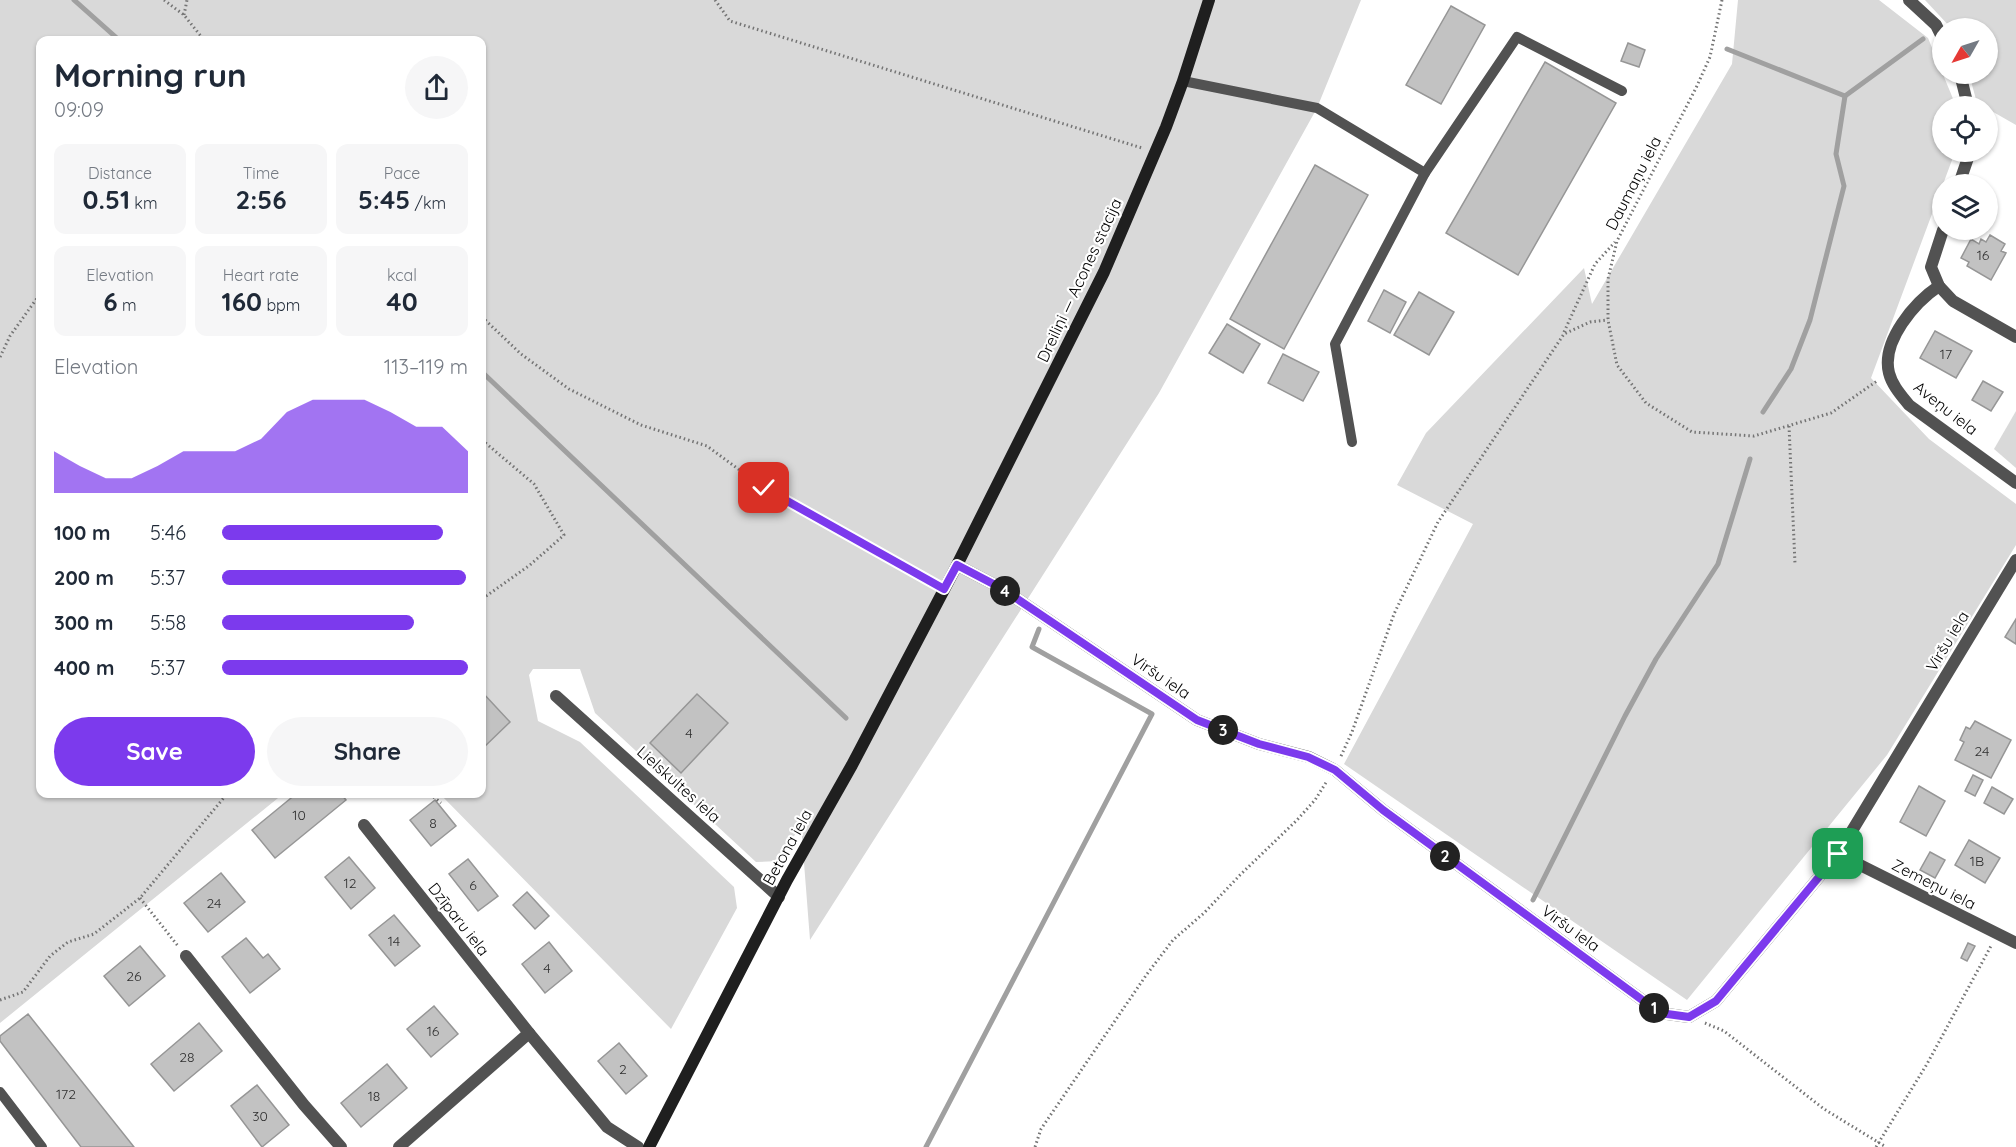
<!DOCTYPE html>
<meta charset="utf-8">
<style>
body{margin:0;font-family:Quicksand,sans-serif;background:#f6f6f7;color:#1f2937;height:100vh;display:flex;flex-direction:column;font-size:22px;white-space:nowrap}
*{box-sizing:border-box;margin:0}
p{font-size:20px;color:#747a83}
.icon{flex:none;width:33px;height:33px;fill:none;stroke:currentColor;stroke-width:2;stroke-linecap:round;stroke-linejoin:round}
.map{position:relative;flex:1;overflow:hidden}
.side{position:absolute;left:36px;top:36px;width:450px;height:762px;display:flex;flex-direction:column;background:#fff;border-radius:12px;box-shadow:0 2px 4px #0004}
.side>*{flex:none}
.needle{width:39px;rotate:231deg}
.fabs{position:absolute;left:1932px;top:18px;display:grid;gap:12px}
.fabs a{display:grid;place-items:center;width:66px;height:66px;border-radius:50%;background:#fff;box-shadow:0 2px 4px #0004;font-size:30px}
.pin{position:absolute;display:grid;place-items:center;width:51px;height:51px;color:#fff;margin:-26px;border-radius:12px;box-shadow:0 3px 9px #0006}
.km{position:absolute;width:30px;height:30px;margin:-15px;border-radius:50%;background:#222;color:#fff;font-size:16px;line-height:30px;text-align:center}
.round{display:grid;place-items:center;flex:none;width:63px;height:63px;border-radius:32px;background:#f6f6f7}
.summary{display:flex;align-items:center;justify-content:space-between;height:102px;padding:0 18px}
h1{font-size:33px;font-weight:700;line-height:45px}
.metrics{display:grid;grid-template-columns:repeat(3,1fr);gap:9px;height:102px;padding:6px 18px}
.metrics div{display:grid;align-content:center;border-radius:12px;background:#f6f6f7;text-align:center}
.metrics b{font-size:26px;font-weight:700}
.metrics small{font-size:16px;font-weight:400}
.metrics p{font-size:16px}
.chart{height:168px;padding:12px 18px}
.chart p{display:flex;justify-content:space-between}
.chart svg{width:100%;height:108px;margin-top:6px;fill:#7c3aed;opacity:.7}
.action{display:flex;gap:12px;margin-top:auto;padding:12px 18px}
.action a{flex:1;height:69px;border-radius:36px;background:#7c3aed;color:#fff;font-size:24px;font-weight:700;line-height:69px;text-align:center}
.action a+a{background:#f6f6f7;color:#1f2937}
ul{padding:0 18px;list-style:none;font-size:20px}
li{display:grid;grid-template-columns:96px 72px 1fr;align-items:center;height:45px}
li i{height:15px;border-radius:8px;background:#7c3aed}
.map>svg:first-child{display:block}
.green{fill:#d9d9d9}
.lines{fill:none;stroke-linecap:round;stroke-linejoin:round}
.stream{stroke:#a0a0a0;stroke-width:5}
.building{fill:#c2c2c2;stroke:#969696;stroke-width:1.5}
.path{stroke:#747474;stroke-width:3;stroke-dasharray:1.5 3;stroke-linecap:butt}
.lane{stroke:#525252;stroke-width:10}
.street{stroke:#525252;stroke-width:12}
.secondary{stroke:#1f1f1f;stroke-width:12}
.route-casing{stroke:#fff;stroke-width:12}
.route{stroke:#7c3aed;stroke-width:8}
.labels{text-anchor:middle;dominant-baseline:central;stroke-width:4.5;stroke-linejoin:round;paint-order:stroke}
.number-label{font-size:14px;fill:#303030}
.street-label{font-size:16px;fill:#000;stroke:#fff}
</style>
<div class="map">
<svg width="2016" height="1147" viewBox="0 0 2016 1147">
<rect width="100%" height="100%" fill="#fff"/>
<g class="green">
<path d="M0 0H1361L1317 108 1159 393 810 940 801 824 780 861 756 862 595 713 580 669H533L529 675 538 721 580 742 734 887 737 908 671 1029 440 794H482V40H40V794H283L0 1023Z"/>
<path d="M1738 0H1879L1928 38 1956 106H1942V152H1955L1871 378 1929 439 2016 504V545L1887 755 1687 1000 1344 764 1473 524 1397 485 1426 433 1584 268 1592 304 1732 64Z"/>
<path d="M1925 0H2016V125L1988 109V106L1977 103 1969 74H1988V28H1951Z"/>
<path d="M2016 411V468L1994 449Z"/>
</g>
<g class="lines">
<g class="stream">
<path d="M74 0 119 40"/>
<path d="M1727 49 1845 96 1923 39"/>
<path d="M482 372 846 718"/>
<path d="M1763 412 1791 369 1810 320 1844 186 1836 154 1845 96"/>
<path d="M1533 900 1625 716 1656 659 1718 564 1750 459"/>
<path d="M926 1147 1152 714 1032 647 1039 629"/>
</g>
</g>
<g class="building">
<path d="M1451 6 1485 25 1441 104 1406 85Z"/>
<path d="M1628 43 1645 50 1639 67 1621 61Z"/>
<path d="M1545 62 1616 103 1518 275 1446 233Z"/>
<path d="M1315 165 1368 195 1284 349 1230 319Z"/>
<path d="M1990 235 2005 244 2001 251 2006 253 1991 280 1967 266 1969 262 1961 258 1971 239 1979 244 1981 239 1986 242Z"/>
<path d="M1384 290 1406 302 1390 333 1368 321Z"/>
<path d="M1419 292 1454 312 1429 355 1394 335Z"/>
<path d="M1227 324 1260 344 1243 373 1209 353Z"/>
<path d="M1935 331 1972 351 1956 378 1920 358Z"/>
<path d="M1283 354 1319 372 1303 401 1268 383Z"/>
<path d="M1983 381 2003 392 1991 411 1972 400Z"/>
<path d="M2016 619V644L2005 637Z"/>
<path d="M482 692 510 722 482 749Z"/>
<path d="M697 694 728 723 681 773 650 743Z"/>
<path d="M1975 721 2011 740 1991 778 1955 760 1964 742 1960 740 1966 727 1970 729Z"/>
<path d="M1973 775 1983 780 1975 796 1965 791Z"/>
<path d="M1919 786 1945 801 1926 836 1900 822Z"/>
<path d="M1992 787 2013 799 2004 814 1984 803Z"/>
<path d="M296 794H341L346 800 275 858 252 830Z"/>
<path d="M435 800 456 826 431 846 410 820Z"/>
<path d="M1969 840 2000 858 1985 883 1955 865Z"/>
<path d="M1930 852 1945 860 1935 878 1920 870Z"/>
<path d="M349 857 375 888 351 909 325 877Z"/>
<path d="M468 859 498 896 478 911 449 874Z"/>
<path d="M221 873 245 902 208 932 184 903Z"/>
<path d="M527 892 549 916 535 929 513 905Z"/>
<path d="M394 915 420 946 395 966 369 935Z"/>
<path d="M246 938 263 958 268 954 280 969 250 993 222 957Z"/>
<path d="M549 942 572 971 545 993 522 964Z"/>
<path d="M1968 943 1975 946 1967 961 1961 958Z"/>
<path d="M140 946 165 976 129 1006 104 976Z"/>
<path d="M434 1006 458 1034 431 1057 407 1029Z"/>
<path d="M28 1014 134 1147H81L0 1041V1036Z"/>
<path d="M199 1023 222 1051 174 1091 151 1064Z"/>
<path d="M619 1043 647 1076 626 1094 598 1061Z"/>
<path d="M387 1064 407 1088 361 1127 341 1103Z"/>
<path d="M257 1085 289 1125 262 1147 231 1106Z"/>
</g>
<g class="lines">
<g class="path">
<path d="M164 0 184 15 204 40"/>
<path d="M715 0 730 21 1142 148"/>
<path d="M1722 0 1710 57 1696 88 1617 241 1608 279V320L1617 365 1646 403 1692 432 1754 436 1831 413 1877 381"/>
<path d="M184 15 187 0"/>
<path d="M482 317 521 354 569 389 641 425 707 446 764 488 931 582"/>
<path d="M1564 332 1595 264 1615 242"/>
<path d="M0 357 10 336 40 294"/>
<path d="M1789 426 1795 564"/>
<path d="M482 440 534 484 564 535 530 565 482 599"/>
<path d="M1341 756 1352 732 1394 614 1438 522 1564 334 1590 322 1608 320"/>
<path d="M430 794 441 803"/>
<path d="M140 898 178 946"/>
<path d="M0 1000 23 992 50 956 68 942 94 934 140 898 227 794"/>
<path d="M1705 1023 1724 1031 1824 1109 1886 1147"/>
<path d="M1035 1147 1041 1129 1147 974 1173 940 1204 913 1240 875 1297 820 1315 800 1327 781"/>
<path d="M1876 1147 1927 1064 1991 946"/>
</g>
<g class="lane">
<path d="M1183 81 1317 108 1425 173 1335 344 1352 442"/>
<path d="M1425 173 1517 37 1622 91"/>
<path d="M0 1092 42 1147"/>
</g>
<g class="street">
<path d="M1909 0 1936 25 1942 37"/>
<path d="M1960 74 1968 106"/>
<path d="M1959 184 1970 152"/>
<path d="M1943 230 1931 267 1939 286 1953 301 2016 337"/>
<path d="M1939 286C1915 302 1881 341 1889 373 1892 385 1901 395 1909 405L2016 483"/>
<path d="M957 565 1001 588 1197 720 1259 744 1309 757 1335 770 1383 810 1660 1013 1689 1017 1716 1001 1838 854 2016 560"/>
<path d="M556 696 779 897"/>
<path d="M364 825 529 1033 607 1127 638 1147"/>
<path d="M1838 854 2016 943"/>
<path d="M186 956 304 1105 341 1147"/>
<path d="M399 1147 529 1033"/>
</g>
<path class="secondary" d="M649 1147 787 880 852 765 957 565 1104 272 1166 127 1183 81 1209 0"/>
</g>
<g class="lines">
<defs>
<path id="route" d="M764 488 944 589 957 565 1001 588 1197 720 1259 744 1308 757 1335 770 1383 810 1660 1013 1689 1017 1716 1001 1838 854"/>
</defs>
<use href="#route" class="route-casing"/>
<use href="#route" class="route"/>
</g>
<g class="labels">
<g class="number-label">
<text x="1983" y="255">16</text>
<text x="1946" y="354">17</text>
<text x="689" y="733">4</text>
<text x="1982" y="751">24</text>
<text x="299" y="815">10</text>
<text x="433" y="823">8</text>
<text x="1977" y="861">1B</text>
<text x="350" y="883">12</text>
<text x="473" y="885">6</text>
<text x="214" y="903">24</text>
<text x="394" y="941">14</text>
<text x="547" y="968">4</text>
<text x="134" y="976">26</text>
<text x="433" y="1031">16</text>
<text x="187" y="1057">28</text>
<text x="623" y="1069">2</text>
<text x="66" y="1094">172</text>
<text x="374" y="1096">18</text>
<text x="260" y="1116">30</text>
</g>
<g class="street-label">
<text transform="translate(1633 183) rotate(-63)">Daumaņu iela</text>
<text transform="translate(1079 280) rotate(-65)">Dreiliņi — Acones stacija</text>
<text transform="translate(1946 408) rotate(38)">Aveņu iela</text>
<text transform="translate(1947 641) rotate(-59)">Viršu iela</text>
<text transform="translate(1161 676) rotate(34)">Viršu iela</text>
<text transform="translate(679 784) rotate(42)">Lielskultes iela</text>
<text transform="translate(787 847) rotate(-61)">Betona iela</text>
<text transform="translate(1934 884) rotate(27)">Zemeņu iela</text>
<text transform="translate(459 919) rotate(52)">Dzīparu iela</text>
<text transform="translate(1571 928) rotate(36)">Viršu iela</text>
</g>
</g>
</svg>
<div class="fabs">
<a><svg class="needle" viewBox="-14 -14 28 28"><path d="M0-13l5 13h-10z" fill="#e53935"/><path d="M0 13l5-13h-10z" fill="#747a83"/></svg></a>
<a><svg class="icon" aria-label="locate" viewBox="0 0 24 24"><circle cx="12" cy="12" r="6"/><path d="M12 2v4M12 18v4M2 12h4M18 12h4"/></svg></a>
<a><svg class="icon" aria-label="layers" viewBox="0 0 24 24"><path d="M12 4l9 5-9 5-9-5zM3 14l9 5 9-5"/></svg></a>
</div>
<div class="pin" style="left:1838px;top:854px;background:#1e9e55"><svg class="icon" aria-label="arrive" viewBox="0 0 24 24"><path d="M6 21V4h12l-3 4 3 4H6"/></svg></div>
<div class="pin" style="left:764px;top:488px;background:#d93025"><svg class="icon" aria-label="check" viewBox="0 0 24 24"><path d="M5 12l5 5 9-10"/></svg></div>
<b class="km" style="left:1654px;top:1008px">1</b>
<b class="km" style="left:1445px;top:856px">2</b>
<b class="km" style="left:1223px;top:730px">3</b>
<b class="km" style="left:1005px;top:591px">4</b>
<section class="side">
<div class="summary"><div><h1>Morning run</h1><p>09:09</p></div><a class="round"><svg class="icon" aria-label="share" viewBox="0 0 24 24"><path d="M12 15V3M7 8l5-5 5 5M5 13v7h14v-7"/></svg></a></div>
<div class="metrics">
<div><p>Distance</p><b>0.51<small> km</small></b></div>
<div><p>Time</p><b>2:56</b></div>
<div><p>Pace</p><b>5:45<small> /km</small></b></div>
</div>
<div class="metrics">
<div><p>Elevation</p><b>6<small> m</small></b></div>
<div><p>Heart rate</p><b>160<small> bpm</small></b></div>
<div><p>kcal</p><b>40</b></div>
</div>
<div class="chart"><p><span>Elevation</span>113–119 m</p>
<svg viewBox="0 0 160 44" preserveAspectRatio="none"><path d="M0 44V27L10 33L20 38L30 38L40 33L50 27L60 27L70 27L80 22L90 11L100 6L110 6L120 6L130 11L140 17L150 17L160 27V44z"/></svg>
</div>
<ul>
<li><b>100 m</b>5:46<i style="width:90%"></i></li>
<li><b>200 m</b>5:37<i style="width:99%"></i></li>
<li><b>300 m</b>5:58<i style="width:78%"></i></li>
<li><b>400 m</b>5:37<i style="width:100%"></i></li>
</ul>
<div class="action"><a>Save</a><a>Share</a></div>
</section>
</div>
